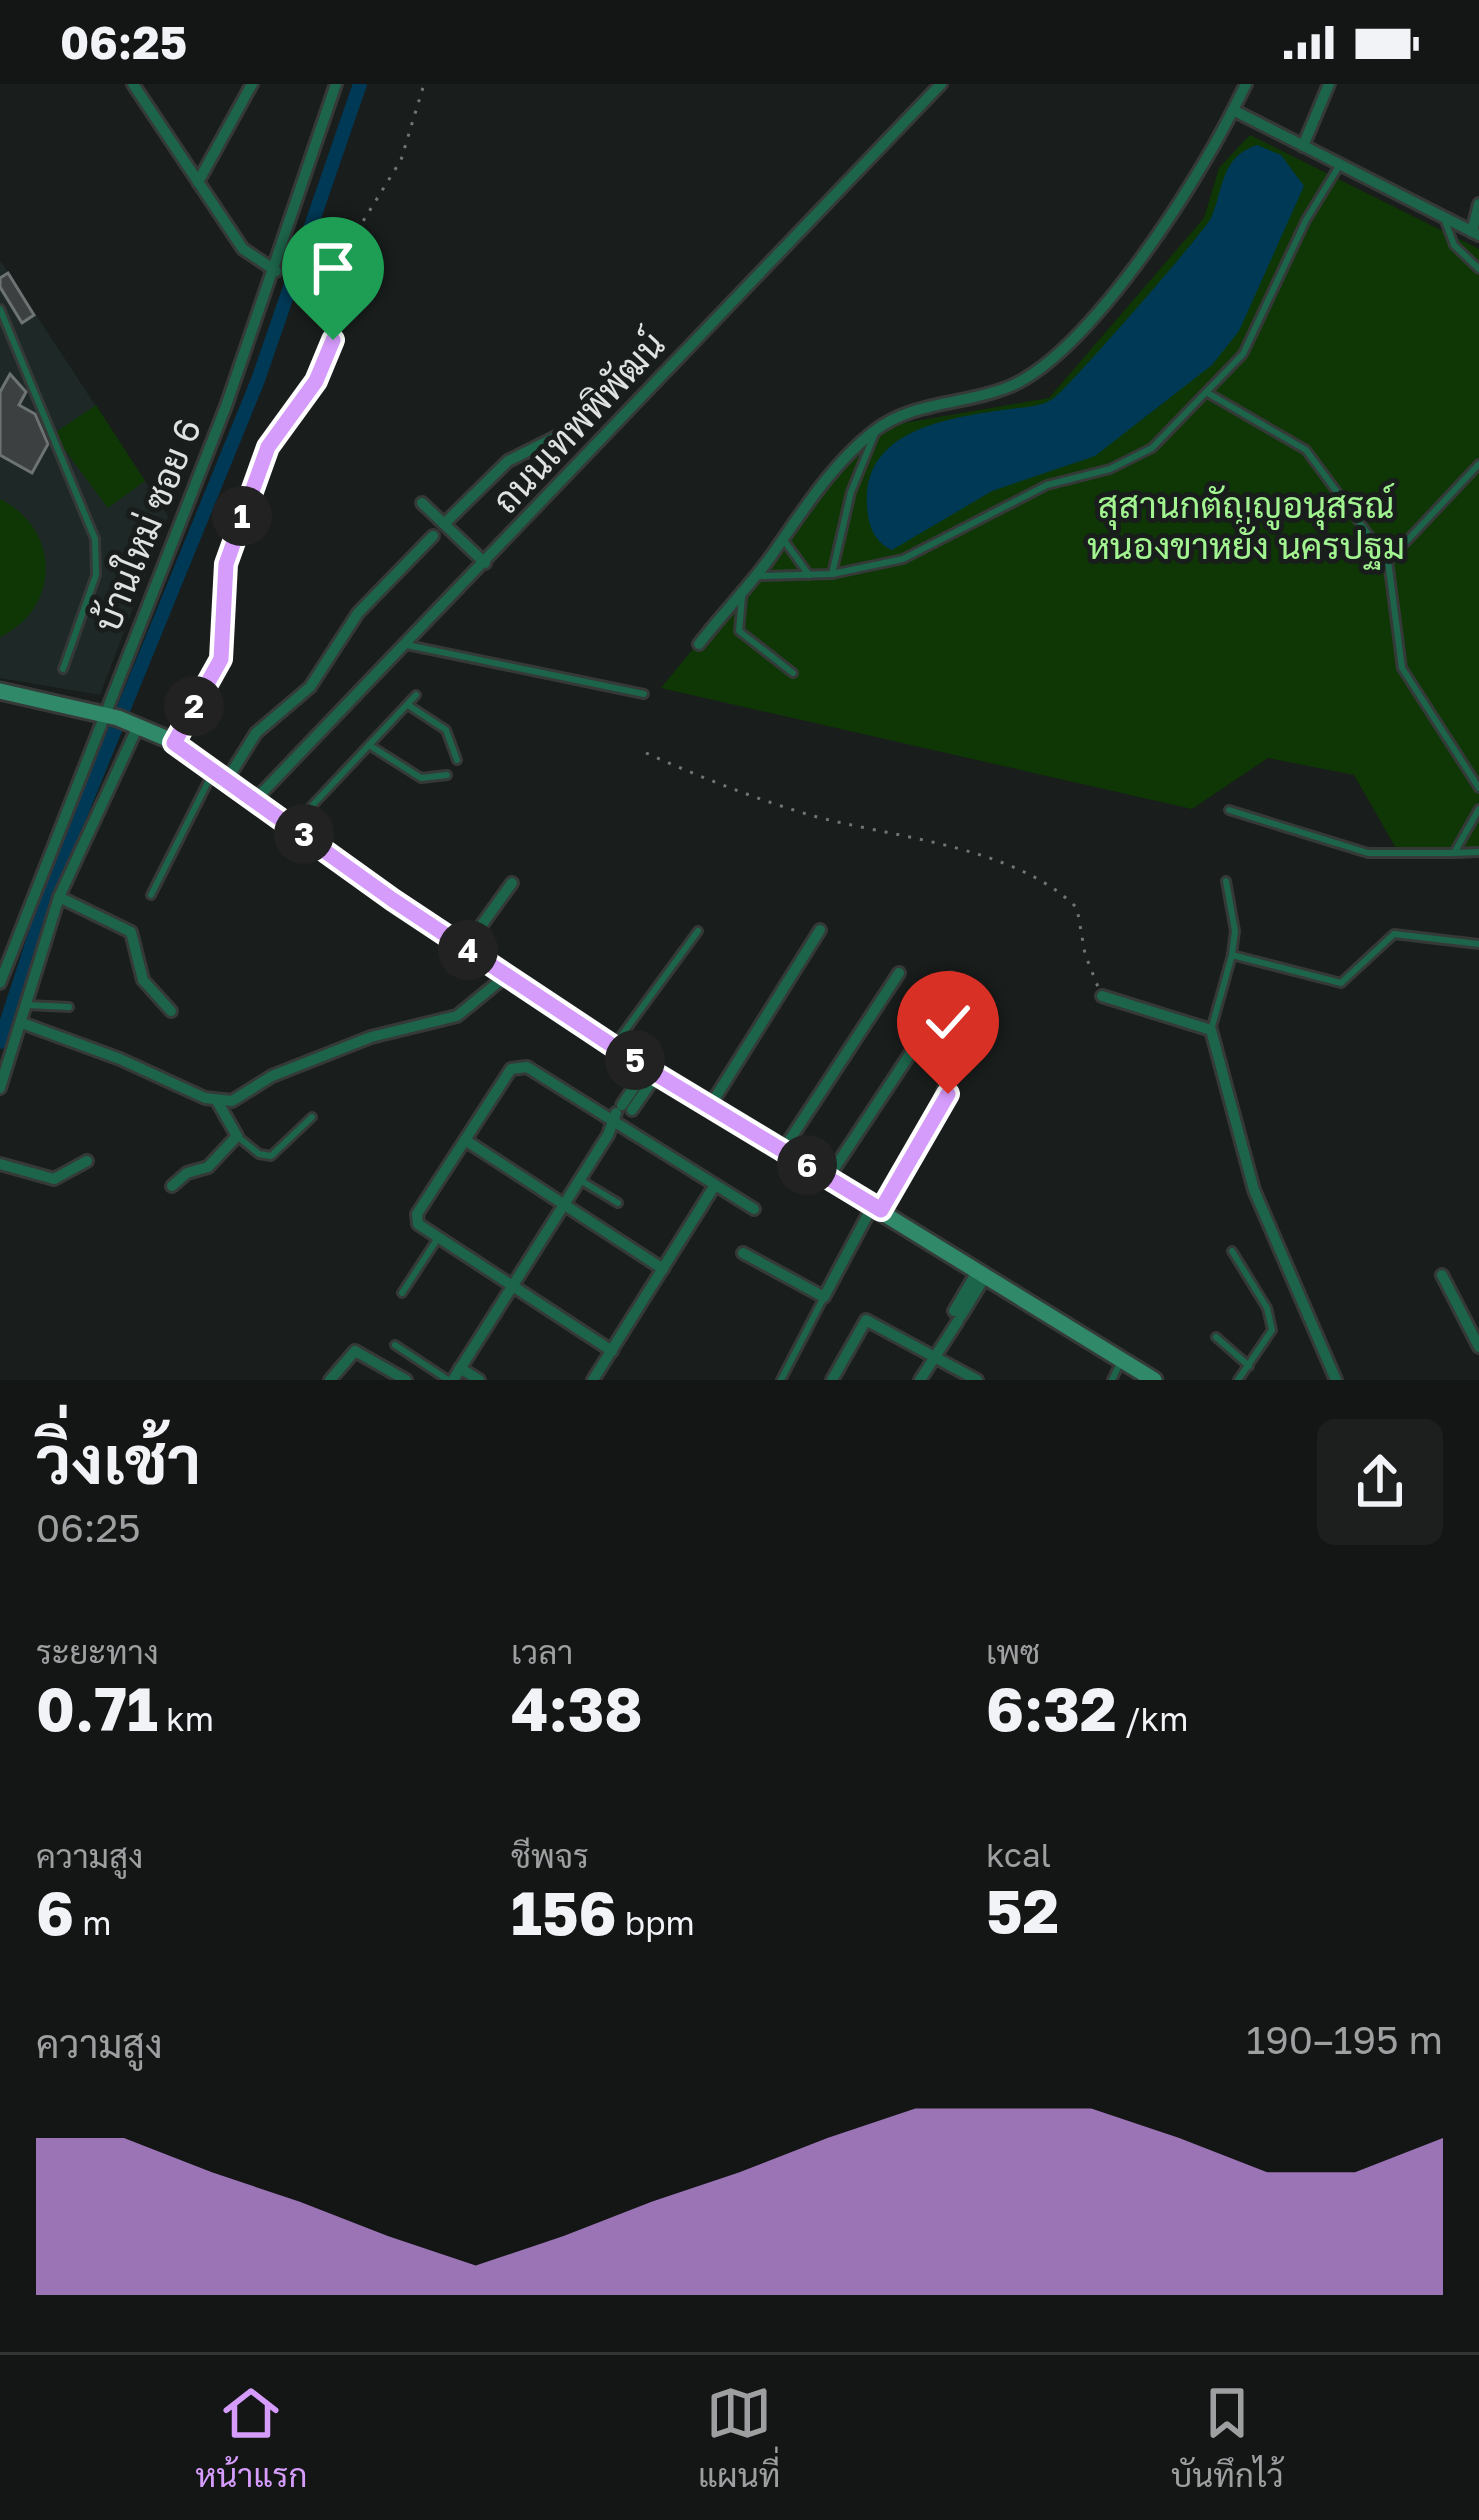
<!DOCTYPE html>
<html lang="th">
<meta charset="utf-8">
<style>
body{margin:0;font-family:"Golos Text",Sarabun,sans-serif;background:#1c1f1e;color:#f1f3f6;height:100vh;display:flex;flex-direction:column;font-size:45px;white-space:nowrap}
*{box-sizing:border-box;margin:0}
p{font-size:39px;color:#9d9fa0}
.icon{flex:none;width:66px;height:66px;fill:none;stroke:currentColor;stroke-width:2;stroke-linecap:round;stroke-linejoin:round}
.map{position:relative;height:1296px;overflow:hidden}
.details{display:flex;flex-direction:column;background:#131615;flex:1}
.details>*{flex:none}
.pin{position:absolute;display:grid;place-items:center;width:102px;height:102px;color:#fff;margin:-123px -51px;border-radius:50% 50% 50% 0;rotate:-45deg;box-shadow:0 0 12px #0007}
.pin .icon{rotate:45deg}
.km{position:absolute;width:60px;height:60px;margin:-30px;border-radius:50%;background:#222;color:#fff;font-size:33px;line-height:60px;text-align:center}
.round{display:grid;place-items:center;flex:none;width:126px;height:126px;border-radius:18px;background:#1c1f1e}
.overview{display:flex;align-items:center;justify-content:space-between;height:204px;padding:0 36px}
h1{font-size:66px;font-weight:700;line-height:90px}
.figures{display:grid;grid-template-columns:repeat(3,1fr);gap:18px;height:204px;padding:12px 36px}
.figures div{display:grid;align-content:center}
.figures b{font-size:60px;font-weight:700}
.figures small{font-size:33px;font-weight:400}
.figures p{font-size:33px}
.chart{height:336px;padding:24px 36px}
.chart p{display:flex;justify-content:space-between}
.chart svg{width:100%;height:216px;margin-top:12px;fill:#d59cfb;opacity:.7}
.status{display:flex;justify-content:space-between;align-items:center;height:84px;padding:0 60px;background:#131615;direction:ltr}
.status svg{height:33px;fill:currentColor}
.menu{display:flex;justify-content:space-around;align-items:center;height:168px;border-top:3px solid #323534;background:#131615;font-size:33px;color:#9d9fa0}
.menu a{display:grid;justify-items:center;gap:6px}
.menu .on{color:#d59cfb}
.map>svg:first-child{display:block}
.built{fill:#1d2827}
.green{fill:#0e3705}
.water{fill:#003956}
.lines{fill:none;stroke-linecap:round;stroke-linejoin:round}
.canal{stroke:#003956;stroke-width:14}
.building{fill:#3c4041;stroke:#6d7273;stroke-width:3}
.service-casing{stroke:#353938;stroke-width:12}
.minor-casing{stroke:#353938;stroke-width:16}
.secondary-casing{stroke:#353938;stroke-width:21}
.path{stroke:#727574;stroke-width:3;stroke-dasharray:3 9;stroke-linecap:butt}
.service{stroke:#1c644a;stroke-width:6}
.minor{stroke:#1c644a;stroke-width:10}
.secondary{stroke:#308968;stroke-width:15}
.route-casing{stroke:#fff;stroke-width:24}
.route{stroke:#d59cfb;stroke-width:15}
.labels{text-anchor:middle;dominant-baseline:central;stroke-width:10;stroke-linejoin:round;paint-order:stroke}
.street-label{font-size:36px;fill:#dfe2e1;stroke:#191d1c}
.park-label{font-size:36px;fill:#a2f491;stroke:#191d1c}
</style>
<div class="status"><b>06:25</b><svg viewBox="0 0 49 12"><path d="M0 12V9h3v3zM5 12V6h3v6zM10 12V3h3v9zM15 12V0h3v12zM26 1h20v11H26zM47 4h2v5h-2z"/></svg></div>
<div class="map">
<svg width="1479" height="1296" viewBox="0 0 1479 1296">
<rect width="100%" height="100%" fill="#191d1c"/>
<path class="built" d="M0 176 168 432 100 611 0 594Z"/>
<g class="green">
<path d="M1250 51 1479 165V773L1397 766 1354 691 1268 674 1192 725 661 604 856 366 893 341 1049 314 1204 134 1219 84Z"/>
<path d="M96 321 145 397 108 424 53 350Z"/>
<path d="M0 415C60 445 62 523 0 553Z"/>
</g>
<path class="water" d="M1257 61 1281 71 1304 102 1239 247 1212 281 1095 372 992 407 892 466C874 458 868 441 867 421 862 344 953 333 1010 325 1024 323 1042 323 1054 314 1071 301 1203 150 1211 134 1224 105 1220 73 1257 61Z"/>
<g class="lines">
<path class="canal" d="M0 958 50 805 258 296 360 0"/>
</g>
<g class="building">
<path d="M8 189 34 231 22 239 0 203V194Z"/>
<path d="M10 290 26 308 19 321 35 330 48 360 32 389 0 371V308Z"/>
</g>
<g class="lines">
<defs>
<g id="service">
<path d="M1445 137 1454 161 1479 185"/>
<path d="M0 225 95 455 96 491 63 585"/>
<path d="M1206 308 1306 366 1388 477 1402 584 1479 704"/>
<path d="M783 455 809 491"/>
<path d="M1388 477 1479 380"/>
<path d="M832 490 851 408 875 349"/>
<path d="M759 492 832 490 903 475 1047 401 1110 385 1152 364 1243 270 1306 136 1339 82"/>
<path d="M742 513 739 547 793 589"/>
<path d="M407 561 644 610"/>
<path d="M408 621 446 646 457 676"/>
<path d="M369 661 421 694 447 691"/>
<path d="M1479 725 1454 769 1479 768"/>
<path d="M1229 726 1368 769H1454"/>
<path d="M293 742 416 611"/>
<path d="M1226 797 1235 847 1232 870"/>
<path d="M151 811 213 688"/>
<path d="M27 921 69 923"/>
<path d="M1211 946 1232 871 1341 899 1394 850 1479 860"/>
<path d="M616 959 698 847"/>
<path d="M237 1052 259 1070 271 1072 312 1033"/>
<path d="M580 1096 618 1119"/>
<path d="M1232 1167 1267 1224 1272 1246 1238 1296"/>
<path d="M402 1209 438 1154"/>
<path d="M1216 1253 1249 1282"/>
<path d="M395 1261 448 1296"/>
<path d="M781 1296 824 1213"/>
<path d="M1112 1296 1120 1279"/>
</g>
<g id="minor">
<path d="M133 0 243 165 276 187"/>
<path d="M1246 0 1233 26 1479 151"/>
<path d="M1303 62 1329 0"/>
<path d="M198 98 252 0"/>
<path d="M1472 148 1479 120"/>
<path d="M422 419 485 479"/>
<path d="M444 440 508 377 570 346"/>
<path d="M699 560C721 531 748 504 769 475 801 430 830 382 873 348 913 316 967 321 1011 302 1090 267 1194 103 1233 26"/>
<path d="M228 694 256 649 310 603 358 529 433 452"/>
<path d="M256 715 941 0"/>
<path d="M59 813 131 848 143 896 171 927"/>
<path d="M465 864 512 799"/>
<path d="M0 899 226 322 336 0"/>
<path d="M1102 912 1211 946 1254 1106 1336 1296"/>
<path d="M22 939 120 975 205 1014 232 1017 272 992 371 953 457 932 507 891"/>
<path d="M0 1004 59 813 138 642"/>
<path d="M622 1021 647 984"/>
<path d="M710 1022 820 846"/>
<path d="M632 1026 657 990"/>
<path d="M465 1056 663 1185"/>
<path d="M783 1066 899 889"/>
<path d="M0 1080 54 1095 87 1077"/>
<path d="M828 1094 914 964"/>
<path d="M172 1102 187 1089 208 1083 237 1052 217 1017"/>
<path d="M881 1126C925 1049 972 985 951 894"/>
<path d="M743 1169 824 1213 873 1121"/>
<path d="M1442 1191 1479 1263"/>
<path d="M954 1227 978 1186"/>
<path d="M961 1232 986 1191"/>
<path d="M612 1267 418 1140 417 1130 511 985 527 983 754 1125"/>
<path d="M460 1284 479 1296"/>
<path d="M330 1296 355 1267 406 1296"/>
<path d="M453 1296 608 1051 616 1029"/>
<path d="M593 1296 715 1101"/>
<path d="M832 1296 866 1236 977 1296"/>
<path d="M920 1296 958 1237"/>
</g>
<path id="secondary" d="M0 607 118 634 170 656 393 816 647 984 1154 1296"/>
</defs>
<use href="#service" class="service-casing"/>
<use href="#minor" class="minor-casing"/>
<use href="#secondary" class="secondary-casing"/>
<g class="path">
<path d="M181 647 221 575 226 480 268 363 327 277 352 155 401 76 424 0"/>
<path d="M646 669C700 693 753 714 810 731 892 754 1014 761 1077 824L1085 870 1098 903"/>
</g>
<use href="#service" class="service"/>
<use href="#minor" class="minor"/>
<use href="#secondary" class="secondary"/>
</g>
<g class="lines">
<defs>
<path id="route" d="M333 256 316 297 268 363 226 480 221 575 174 659 393 816 646 984 881 1126 948 1010"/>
</defs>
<use href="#route" class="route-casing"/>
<use href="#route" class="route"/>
</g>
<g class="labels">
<g class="street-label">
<text transform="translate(578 338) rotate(-47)">ถนนเทพพิพัฒน์</text>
<text transform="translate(147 441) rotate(-68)">บ้านใหม่ ซอย 6</text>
</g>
<g class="park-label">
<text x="1246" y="420">สุสานกตัญญูอนุสรณ์<tspan x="1246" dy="41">หนองขาหยั่ง นครปฐม</tspan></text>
</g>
</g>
</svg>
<div class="pin" style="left:333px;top:256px;background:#1e9e55"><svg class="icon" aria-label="arrive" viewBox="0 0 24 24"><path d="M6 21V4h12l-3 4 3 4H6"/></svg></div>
<div class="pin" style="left:948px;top:1010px;background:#d93025"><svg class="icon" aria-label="check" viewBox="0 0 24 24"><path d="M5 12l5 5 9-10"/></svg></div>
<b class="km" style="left:242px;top:432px">1</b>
<b class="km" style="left:194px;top:622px">2</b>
<b class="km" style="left:304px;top:750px">3</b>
<b class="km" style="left:468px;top:866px">4</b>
<b class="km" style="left:635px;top:976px">5</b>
<b class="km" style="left:807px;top:1081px">6</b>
</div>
<section class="details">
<div class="overview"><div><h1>วิ่งเช้า</h1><p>06:25</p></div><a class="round"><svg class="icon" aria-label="share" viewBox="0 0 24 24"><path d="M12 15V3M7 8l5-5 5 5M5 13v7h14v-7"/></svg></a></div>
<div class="figures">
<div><p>ระยะทาง</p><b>0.71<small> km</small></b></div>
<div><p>เวลา</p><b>4:38</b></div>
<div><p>เพซ</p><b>6:32<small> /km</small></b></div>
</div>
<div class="figures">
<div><p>ความสูง</p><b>6<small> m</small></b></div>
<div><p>ชีพจร</p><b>156<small> bpm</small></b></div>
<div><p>kcal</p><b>52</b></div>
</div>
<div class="chart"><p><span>ความสูง</span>190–195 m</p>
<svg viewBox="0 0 160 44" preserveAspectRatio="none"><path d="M0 44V12L10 12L20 19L30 25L40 32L50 38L60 32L70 25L80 19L90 12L100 6L110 6L120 6L130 12L140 19L150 19L160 12V44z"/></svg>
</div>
</section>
<nav class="menu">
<a class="on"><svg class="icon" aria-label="home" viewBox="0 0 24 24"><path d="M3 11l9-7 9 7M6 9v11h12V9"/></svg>หน้าแรก</a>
<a><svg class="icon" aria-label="map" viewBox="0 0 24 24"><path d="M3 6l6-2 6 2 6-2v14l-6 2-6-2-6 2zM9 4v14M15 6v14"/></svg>แผนที่</a>
<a><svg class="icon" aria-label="saved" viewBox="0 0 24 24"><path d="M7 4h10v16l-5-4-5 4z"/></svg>บันทึกไว้</a>
</nav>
